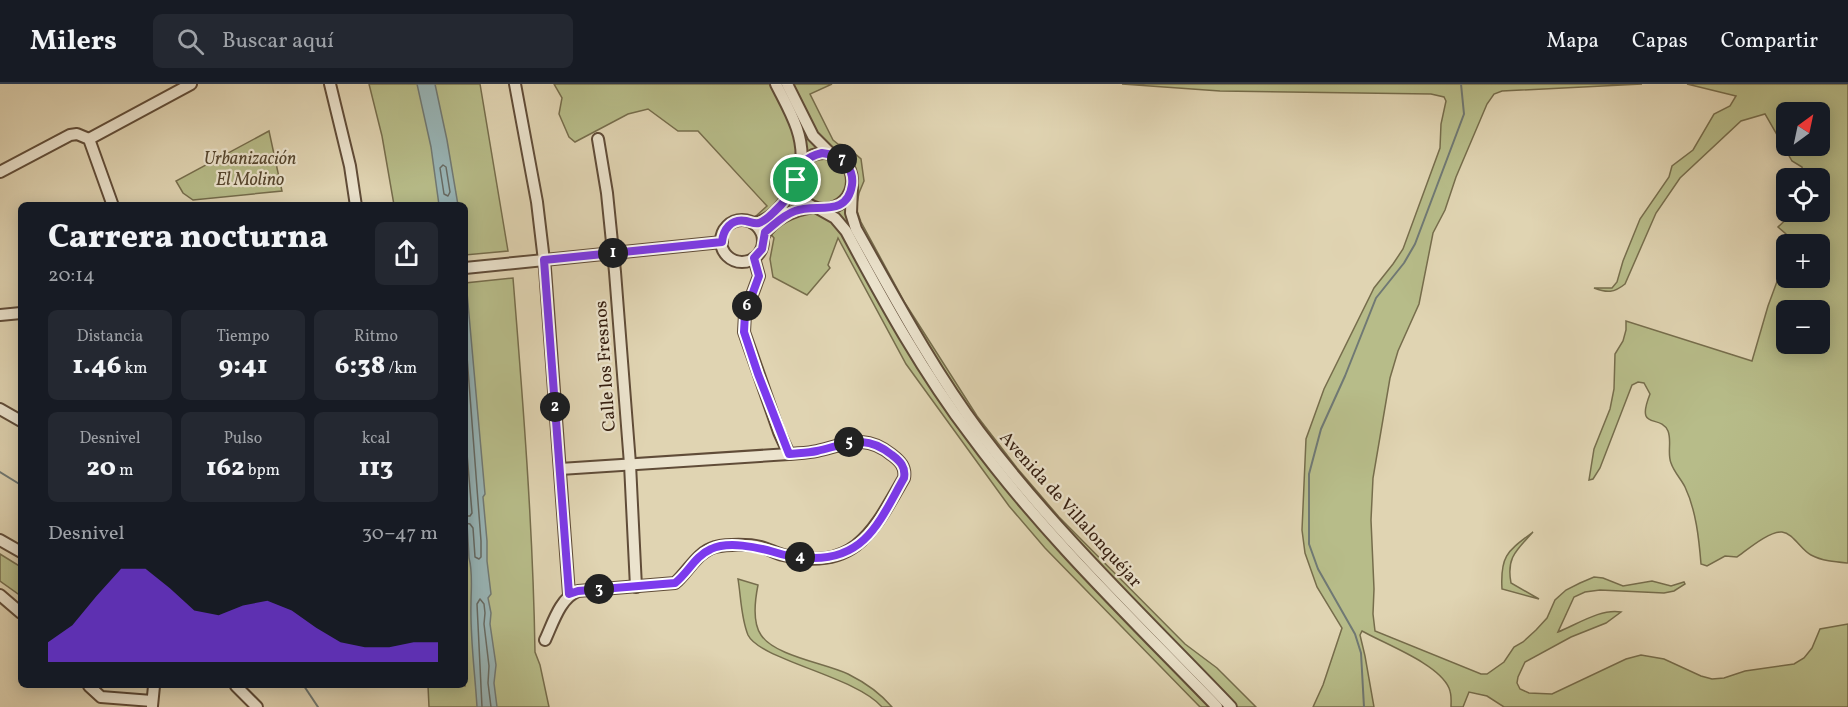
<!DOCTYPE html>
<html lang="es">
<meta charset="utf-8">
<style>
body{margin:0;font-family:Vollkorn,serif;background:#242831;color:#f1f3f6;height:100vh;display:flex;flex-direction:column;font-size:22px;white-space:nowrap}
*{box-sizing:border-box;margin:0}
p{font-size:20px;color:#9ea1a6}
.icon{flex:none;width:33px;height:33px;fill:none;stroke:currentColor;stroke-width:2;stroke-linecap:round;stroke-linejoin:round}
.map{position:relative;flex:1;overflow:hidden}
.sheet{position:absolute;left:18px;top:118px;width:450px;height:486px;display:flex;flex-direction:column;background:#171b24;border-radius:9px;box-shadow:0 3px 15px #0003}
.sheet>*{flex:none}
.needle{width:39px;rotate:33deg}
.tools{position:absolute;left:1776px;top:18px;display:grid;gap:12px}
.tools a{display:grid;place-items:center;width:54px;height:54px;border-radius:9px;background:#171b24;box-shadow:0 3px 15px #0003;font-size:30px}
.pin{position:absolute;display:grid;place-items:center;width:51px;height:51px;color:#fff;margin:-26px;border:3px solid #fff;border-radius:50%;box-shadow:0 2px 6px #0007}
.km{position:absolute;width:30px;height:30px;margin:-15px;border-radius:50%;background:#222;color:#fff;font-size:16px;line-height:30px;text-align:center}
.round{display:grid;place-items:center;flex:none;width:63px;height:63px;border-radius:9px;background:#242831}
.headline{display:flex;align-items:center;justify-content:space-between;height:102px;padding:0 30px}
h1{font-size:33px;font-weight:800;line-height:45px}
.figures{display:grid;grid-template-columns:repeat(3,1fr);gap:9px;height:102px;padding:6px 30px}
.figures div{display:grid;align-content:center;border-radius:9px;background:#242831;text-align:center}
.figures b{font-size:26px;font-weight:800}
.figures small{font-size:16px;font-weight:400}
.figures p{font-size:16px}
.chart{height:168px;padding:12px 30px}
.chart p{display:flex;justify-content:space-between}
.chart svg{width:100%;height:108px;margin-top:6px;fill:#7c3aed;opacity:.7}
header{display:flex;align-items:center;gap:36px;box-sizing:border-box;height:84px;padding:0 30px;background:#171b24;border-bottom:2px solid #363941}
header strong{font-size:28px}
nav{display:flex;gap:33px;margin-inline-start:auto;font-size:21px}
.search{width:420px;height:54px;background:#242831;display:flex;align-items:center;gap:15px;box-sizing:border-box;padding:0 21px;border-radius:9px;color:#9ea1a6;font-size:22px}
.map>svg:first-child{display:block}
.green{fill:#b7bc89;stroke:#766d4c;stroke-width:1.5;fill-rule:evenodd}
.water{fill:#98b5b7;stroke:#707974;stroke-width:1.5}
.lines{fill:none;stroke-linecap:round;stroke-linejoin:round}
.shore{stroke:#666a63;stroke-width:1.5}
.stream{stroke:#707974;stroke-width:2}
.minor-casing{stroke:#604c38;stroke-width:14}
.minor{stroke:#ebe3cd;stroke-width:10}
.route-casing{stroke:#fff;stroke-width:12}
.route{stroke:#7c3aed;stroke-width:8}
.labels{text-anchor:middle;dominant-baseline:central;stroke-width:4.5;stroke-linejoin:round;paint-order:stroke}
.park-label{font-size:18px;font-style:italic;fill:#56462e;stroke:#ebe3cd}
.street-label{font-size:18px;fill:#351e0f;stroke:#ebe3cd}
</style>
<header>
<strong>Milers</strong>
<div class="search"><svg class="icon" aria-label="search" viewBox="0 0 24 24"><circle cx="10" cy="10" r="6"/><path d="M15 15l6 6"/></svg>Buscar aquí</div>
<nav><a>Mapa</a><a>Capas</a><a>Compartir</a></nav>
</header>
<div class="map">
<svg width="1848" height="623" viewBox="0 0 1848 623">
<rect width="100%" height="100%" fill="#e0d4b2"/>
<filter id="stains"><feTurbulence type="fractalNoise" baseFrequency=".00333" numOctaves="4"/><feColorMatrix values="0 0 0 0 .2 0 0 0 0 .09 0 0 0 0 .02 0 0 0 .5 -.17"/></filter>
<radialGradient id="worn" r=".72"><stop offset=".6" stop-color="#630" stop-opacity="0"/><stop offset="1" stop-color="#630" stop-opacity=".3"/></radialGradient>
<g class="green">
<path d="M369 0H480L508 167 465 171V122L394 121 382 52Z"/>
<path d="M554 0H832L810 10 833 56 838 60 845 61 861 75 864 97 859 109 856 124 861 138 905 219 977 332 1017 384 1059 433 1185 560 1217 584 1256 623H1200L1045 464 1009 422 906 280 838 154 828 181 830 184 807 211 773 193 770 175 774 154 756 132 767 122 698 47H678L648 25 628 30 575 58 569 53 559 30 562 14Z"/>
<path d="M1122 0H1642L1502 7 1494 10 1487 20 1456 93 1445 126 1433 149 1419 220 1398 267 1390 294 1373 394 1371 436 1374 505 1373 530 1375 547 1481 590H1487L1504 578 1514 563 1523 558 1536 546 1547 534 1555 516 1566 506 1580 499 1594 493 1603 494 1623 502 1652 497 1671 502 1684 498 1685 500 1674 507 1664 509 1600 506 1585 508 1574 513 1558 548C1576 541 1601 524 1621 528L1606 539 1571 553 1525 578 1518 593 1517 599 1520 605 1529 609 1552 610 1626 575 1641 571 1664 575 1701 592 1712 595 1724 594 1745 587 1794 580 1804 574 1812 564 1820 545 1848 540V623H1504L1487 612 1469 608 1463 623H1451C1451 616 1452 611 1449 604 1439 580 1385 560 1362 547L1360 551 1365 572 1374 623H1313L1323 601 1342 544 1317 503 1305 469 1302 446 1306 355 1324 305 1374 204 1393 180 1403 165 1440 64 1441 40 1446 17 1444 13 1431 10 1220 7Z"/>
<path d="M1687 0H1848V479C1836 478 1822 477 1811 471 1801 466 1793 449 1782 448 1769 447 1747 466 1737 473L1725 472 1707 482 1701 480C1699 455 1696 426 1685 403 1681 395 1674 388 1671 379 1667 369 1672 357 1668 347 1660 329 1635 348 1650 310L1644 299 1638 298 1632 301 1600 384 1593 395 1589 396 1594 365 1610 325 1614 305 1615 270 1623 257 1626 246V237L1752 277 1768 222 1786 173V194H1820V160H1789L1786 150 1778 143 1794 128H1820V94H1804L1802 83 1792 77 1765 30 1741 37 1680 94 1656 129 1625 200C1614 209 1607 209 1594 204H1612L1617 198 1623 177 1640 135 1669 93 1672 82 1693 66 1714 30 1730 22 1736 12ZM1786 28H1820V62H1786ZM1786 226H1820V260H1786Z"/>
<path d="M269 47 282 107 193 116 183 109 176 97Z"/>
<path d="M513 194C523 318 533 443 535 568L540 581 549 623H429L428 602H465V199Z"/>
<path d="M1533 448C1517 466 1506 473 1511 499L1539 515 1502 505C1500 471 1508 467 1533 448Z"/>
<path d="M0 470 21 483V512L0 497Z"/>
<path d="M738 495 758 501C755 516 752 538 761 551 775 572 824 579 848 590 864 598 881 610 892 623H882C855 592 760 576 748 551 741 534 741 513 738 495Z"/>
</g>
<g class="water">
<path d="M417 0H435L447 56 458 121H439L431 63Z"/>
<path d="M465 186 485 410 483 413 487 457V477L491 510 488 514 491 529 490 540 496 581 494 599 497 623H477C475 589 470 554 471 520 471 505 473 488 469 474L465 403Z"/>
</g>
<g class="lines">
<g class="shore">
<path d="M443 81 446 83 450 108 448 112 444 110 440 84Z"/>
<path d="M465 246 481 457V473L479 475 475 473 473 444 470 440 465 439"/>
<path d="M465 346 472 429 470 432H465"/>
<path d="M482 623 477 520 480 515 484 520 485 529 484 540 489 582 488 599 491 623"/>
</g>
<g class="stream">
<path d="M0 388 21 401"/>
<path d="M304 602 318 623"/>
<path d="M1364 623 1361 569 1355 550 1318 485 1309 460V390L1321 345 1345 292 1376 214 1404 179 1415 160 1464 30 1461 0"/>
</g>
<defs>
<g id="minor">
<path d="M330 0 350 82 356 122"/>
<path d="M515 0 537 118 545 185 569 510"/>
<path d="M776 0C789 26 805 51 801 81"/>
<path d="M787 0 813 52 830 69"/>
<path d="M89 55 191 0"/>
<path d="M598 55 607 109 615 188 630 380 636 503"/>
<circle cx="824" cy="97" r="28"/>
<path d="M0 88 70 51 77 50 89 55 113 122"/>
<path d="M852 103 851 129 856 145C895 214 932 284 979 347 1054 447 1145 533 1231 623"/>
<path d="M819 125 835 134 846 147C884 218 923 289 972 353 1044 451 1133 536 1217 623"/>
<circle cx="742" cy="157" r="21"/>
<path d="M753 139C774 137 788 114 796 97"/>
<path d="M763 153C772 135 794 126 813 123"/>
<path d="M465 184 722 158"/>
<path d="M0 231 21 229"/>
<path d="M0 325 21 337"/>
<path d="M560 385 789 370"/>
<path d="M0 456 21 468"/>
<path d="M0 511 21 529"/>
<path d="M545 556C553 539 560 514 578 507L675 499C688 488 697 468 715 463 728 460 749 460 761 463 769 465 775 469 783 471 855 488 873 448 904 394 906 383 900 377 892 371 865 349 847 360 817 367 808 369 799 369 789 370L779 348 744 248 745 230 759 192 754 174"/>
<path d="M89 602 101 613 152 617"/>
<path d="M236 602 257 623"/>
<path d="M152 622 154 602"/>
</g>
</defs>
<use href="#minor" class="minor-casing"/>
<use href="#minor" class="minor"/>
</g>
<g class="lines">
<defs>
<path id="route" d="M822 69C831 70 840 72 846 80 851 86 853 94 852 101 847 134 816 119 795 127 783 131 775 140 765 148L762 165 754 174 759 192 745 230 744 248 758 290 789 370C799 369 808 369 817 367 847 360 865 349 892 371 900 377 906 383 904 394 880 436 866 476 810 474 798 474 786 472 774 468 757 463 728 457 711 465 695 472 688 489 675 499L578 507 569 510 544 176 722 158C723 146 731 134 746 137 751 138 754 140 759 139 765 137 770 132 774 128 784 119 791 110 796 97 801 81 802 74 822 69Z"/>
</defs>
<use href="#route" class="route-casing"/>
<use href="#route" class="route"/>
</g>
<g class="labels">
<g class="park-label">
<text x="250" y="75">Urbanización<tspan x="250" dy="21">El Molino</tspan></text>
</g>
<g class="street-label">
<text transform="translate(606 282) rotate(-94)">Calle los Fresnos</text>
<text transform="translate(1070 426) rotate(48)">Avenida de Villalonquéjar</text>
</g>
</g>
<rect width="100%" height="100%" filter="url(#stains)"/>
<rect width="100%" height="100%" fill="url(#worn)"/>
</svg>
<div class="tools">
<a><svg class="needle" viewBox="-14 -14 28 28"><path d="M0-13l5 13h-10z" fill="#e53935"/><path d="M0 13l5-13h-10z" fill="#9ea1a6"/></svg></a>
<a><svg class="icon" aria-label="locate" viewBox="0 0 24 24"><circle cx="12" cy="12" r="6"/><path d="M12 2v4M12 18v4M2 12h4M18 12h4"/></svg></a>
<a>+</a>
<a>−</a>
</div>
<div class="pin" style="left:796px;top:96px;background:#1e9e55"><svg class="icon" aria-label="arrive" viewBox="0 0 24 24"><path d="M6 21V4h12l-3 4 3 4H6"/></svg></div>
<b class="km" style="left:613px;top:169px">1</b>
<b class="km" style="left:555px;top:323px">2</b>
<b class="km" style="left:599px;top:505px">3</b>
<b class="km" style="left:800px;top:473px">4</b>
<b class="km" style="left:849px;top:358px">5</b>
<b class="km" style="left:747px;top:222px">6</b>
<b class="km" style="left:842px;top:75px">7</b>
<section class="sheet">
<div class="headline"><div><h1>Carrera nocturna</h1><p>20:14</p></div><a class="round"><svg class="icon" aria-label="share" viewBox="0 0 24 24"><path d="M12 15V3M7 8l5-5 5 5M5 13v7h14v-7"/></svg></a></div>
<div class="figures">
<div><p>Distancia</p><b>1.46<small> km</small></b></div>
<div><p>Tiempo</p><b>9:41</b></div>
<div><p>Ritmo</p><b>6:38<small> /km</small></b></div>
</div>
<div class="figures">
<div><p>Desnivel</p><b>20<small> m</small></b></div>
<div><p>Pulso</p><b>162<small> bpm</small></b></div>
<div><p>kcal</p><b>113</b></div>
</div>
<div class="chart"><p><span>Desnivel</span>30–47 m</p>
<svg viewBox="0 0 160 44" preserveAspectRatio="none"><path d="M0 44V36L10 29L20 17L30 6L40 6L50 14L60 23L70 25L80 21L90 19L100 23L110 30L120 36L130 38L140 38L150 36L160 36V44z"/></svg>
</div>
</section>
</div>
